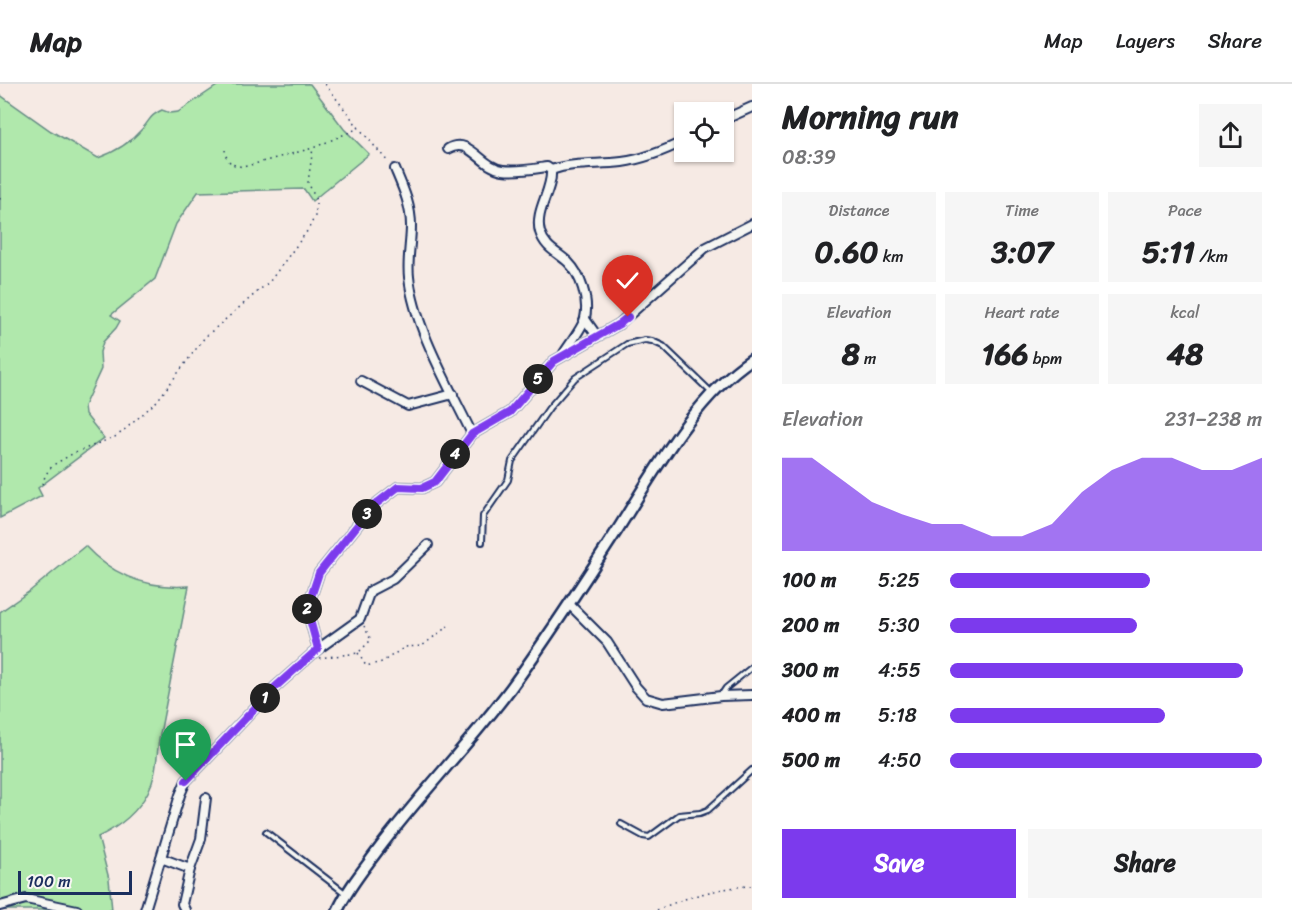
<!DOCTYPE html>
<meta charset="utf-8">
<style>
body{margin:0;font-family:Sriracha,sans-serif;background:#f6f6f6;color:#202124;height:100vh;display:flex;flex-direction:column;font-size:22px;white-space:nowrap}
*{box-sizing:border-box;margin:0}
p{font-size:20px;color:#757577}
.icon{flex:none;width:33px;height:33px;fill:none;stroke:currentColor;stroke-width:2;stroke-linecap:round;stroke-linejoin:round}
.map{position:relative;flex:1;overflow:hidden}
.panel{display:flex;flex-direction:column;background:#fff;width:540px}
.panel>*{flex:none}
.fabs{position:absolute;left:674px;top:18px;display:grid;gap:12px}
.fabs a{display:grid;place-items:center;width:60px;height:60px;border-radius:0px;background:#fff;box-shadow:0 2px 4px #0004;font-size:30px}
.scale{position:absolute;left:18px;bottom:15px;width:114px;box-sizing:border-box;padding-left:6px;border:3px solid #1b2f5e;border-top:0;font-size:16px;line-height:21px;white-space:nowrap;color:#1b2f5e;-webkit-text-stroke:4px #f6f6f2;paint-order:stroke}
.pin{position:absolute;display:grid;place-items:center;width:51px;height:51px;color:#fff;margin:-62px -26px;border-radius:50% 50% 50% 0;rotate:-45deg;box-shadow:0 0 6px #0007}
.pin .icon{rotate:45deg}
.km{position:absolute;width:30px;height:30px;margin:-15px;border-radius:50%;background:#222;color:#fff;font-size:16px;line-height:30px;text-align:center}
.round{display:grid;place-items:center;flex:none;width:63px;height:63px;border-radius:0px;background:#f6f6f6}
.summary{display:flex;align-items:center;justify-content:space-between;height:102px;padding:0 30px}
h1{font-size:33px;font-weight:700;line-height:45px}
.figures{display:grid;grid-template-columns:repeat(3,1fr);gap:9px;height:102px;padding:6px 30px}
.figures div{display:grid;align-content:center;border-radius:0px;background:#f6f6f6;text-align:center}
.figures b{font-size:30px;font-weight:700}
.figures small{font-size:16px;font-weight:400}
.figures p{font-size:16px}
.chart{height:168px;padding:12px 30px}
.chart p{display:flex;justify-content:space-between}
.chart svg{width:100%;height:108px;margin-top:6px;fill:#7c3aed;opacity:.7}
.primary-button{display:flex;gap:12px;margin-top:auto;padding:12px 30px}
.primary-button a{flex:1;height:69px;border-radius:0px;background:#7c3aed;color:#fff;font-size:24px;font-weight:700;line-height:69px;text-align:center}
.primary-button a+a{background:#f6f6f6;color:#202124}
ul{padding:0 30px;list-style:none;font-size:20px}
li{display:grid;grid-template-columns:96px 72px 1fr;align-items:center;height:45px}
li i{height:15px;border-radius:8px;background:#7c3aed}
header{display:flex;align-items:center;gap:36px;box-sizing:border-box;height:84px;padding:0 30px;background:#fff;border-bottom:2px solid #e0e0e0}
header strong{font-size:28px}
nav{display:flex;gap:33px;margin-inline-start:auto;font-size:21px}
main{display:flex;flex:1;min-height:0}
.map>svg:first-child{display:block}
.green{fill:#b0e8ac;stroke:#668c85;stroke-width:1.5}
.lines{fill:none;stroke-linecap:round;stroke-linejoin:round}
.service-casing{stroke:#1b2f5e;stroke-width:8}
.minor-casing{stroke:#1b2f5e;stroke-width:12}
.tertiary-casing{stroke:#1b2f5e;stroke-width:14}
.path{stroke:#1b2f5e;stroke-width:1.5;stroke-dasharray:1.5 4.5;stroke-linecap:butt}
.service{stroke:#f6f6f2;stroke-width:4}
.minor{stroke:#f6f6f2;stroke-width:8}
.tertiary{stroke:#f6f6f2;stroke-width:9}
.route-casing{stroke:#fff;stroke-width:12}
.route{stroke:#7c3aed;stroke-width:8}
</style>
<header>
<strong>Map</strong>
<nav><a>Map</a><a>Layers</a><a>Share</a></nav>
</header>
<main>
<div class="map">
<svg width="752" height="826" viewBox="0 0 752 826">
<rect width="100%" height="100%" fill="#f6eae4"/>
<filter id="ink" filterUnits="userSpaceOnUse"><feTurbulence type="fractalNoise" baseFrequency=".0167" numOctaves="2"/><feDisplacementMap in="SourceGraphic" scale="12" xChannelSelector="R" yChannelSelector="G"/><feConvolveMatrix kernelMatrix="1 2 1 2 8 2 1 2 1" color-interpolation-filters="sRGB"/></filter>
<g filter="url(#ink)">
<g class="green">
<path d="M220 0H310L344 45 369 70 312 117 304 105 198 108 176 140 155 195 111 231 120 237 116 244 103 258 100 268 101 285 84 322 85 330 104 354 38 404 42 412 0 434V11L51 47 98 74C115 68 130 59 142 45 152 34 148 33 162 26L170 29 178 28Z"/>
<path d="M85 462C113 492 148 505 189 502 179 551 170 601 160 650 156 670 158 689 148 708 137 729 119 743 98 753L109 795 112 826H0V528L30 507Z"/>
</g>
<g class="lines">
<defs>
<g id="service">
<path d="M482 458 483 432 508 396 512 377 549 324 575 294 627 260 645 256 652 257 663 262 712 309"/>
<path d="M722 610 726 604 752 583"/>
<path d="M621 740 643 752 649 753 679 731 700 729 708 726 752 686"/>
<path d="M266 748 345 809"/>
</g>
<g id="minor">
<path d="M723 36 752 23"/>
<path d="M448 65C470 52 480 83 503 86 517 88 533 85 547 83L551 86C553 106 534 127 540 148 545 164 557 168 568 178 581 191 589 216 585 234 583 243 569 261 564 269"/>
<path d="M395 85C403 104 411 121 411 142 411 159 407 176 409 193 414 243 450 304 472 350"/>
<path d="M551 86C574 78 598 81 622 78 644 75 664 67 684 57"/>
<path d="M585 235 597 252"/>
<path d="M361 297 408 322 453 310"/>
<path d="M570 521 607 558 636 603 646 614 663 619 721 612 752 611"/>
<path d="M318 565 360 535 370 507 393 495 428 461"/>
<path d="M161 774 190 785 182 820 185 826"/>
<path d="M190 785 201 755 206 714"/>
<path d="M0 822 26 815 77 826"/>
<path d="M145 826 180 711 186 697 273 605 318 565 307 525 319 489 372 423 398 403 422 404 435 398 472 350 510 328 554 277 619 240 705 164 752 140"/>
</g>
<path id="tertiary" d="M338 826C348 804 364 785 378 766 420 710 469 660 511 604 549 552 583 499 618 445 654 388 695 313 752 275"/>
</defs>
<use href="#service" class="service-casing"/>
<use href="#minor" class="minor-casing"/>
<use href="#tertiary" class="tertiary-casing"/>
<g class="path">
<path d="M325 0 359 44 389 79"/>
<path d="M225 66 226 72 231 80 243 83 313 64 359 44"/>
<path d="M0 114V117"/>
<path d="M42 400 46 390 53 381 72 370 117 352 136 336 157 317 205 253 270 197 308 146 316 130V116L308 98 313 64"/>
<path d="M358 569 366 582 382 578 405 563 422 562 448 542"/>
<path d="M319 574 358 569 371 556 364 542"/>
<path d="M657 826C686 813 720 803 752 802"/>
</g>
<use href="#service" class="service"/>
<use href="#minor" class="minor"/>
<use href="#tertiary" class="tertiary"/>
</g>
</g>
<g class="lines" filter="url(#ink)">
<defs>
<path id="route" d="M186 697 273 605 318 565 307 525 319 489 372 423 398 403 422 404 435 398 472 350 510 328 554 277 619 240 628 233"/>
</defs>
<use href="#route" class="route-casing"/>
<use href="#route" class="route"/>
</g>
</svg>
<div class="fabs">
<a><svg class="icon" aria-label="locate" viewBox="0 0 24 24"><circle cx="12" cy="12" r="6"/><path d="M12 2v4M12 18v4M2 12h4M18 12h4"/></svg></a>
</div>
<div class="scale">100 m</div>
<div class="pin" style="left:186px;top:697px;background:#1e9e55"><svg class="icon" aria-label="arrive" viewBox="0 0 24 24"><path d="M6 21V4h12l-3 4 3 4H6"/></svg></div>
<div class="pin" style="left:628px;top:233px;background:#d93025"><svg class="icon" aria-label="check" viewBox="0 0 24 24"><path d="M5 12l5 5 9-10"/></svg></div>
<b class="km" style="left:265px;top:614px">1</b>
<b class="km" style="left:307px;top:525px">2</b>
<b class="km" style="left:367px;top:430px">3</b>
<b class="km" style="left:455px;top:370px">4</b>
<b class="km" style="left:538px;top:295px">5</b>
</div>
<section class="panel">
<div class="summary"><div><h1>Morning run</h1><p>08:39</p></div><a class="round"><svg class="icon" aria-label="share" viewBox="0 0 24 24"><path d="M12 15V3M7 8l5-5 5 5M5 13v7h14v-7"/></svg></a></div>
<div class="figures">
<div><p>Distance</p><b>0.60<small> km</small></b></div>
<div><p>Time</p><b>3:07</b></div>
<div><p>Pace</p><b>5:11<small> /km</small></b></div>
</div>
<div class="figures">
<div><p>Elevation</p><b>8<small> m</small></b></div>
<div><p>Heart rate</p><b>166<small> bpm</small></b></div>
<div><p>kcal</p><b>48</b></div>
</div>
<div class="chart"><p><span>Elevation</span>231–238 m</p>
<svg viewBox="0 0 160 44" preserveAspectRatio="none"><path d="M0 44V6L10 6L20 15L30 24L40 29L50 33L60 33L70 38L80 38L90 33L100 20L110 11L120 6L130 6L140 11L150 11L160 6V44z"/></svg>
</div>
<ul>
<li><b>100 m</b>5:25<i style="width:64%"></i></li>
<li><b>200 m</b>5:30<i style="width:60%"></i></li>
<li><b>300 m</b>4:55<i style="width:94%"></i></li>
<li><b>400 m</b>5:18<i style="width:69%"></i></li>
<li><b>500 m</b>4:50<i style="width:100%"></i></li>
</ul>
<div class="primary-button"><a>Save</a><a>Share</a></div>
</section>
</main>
